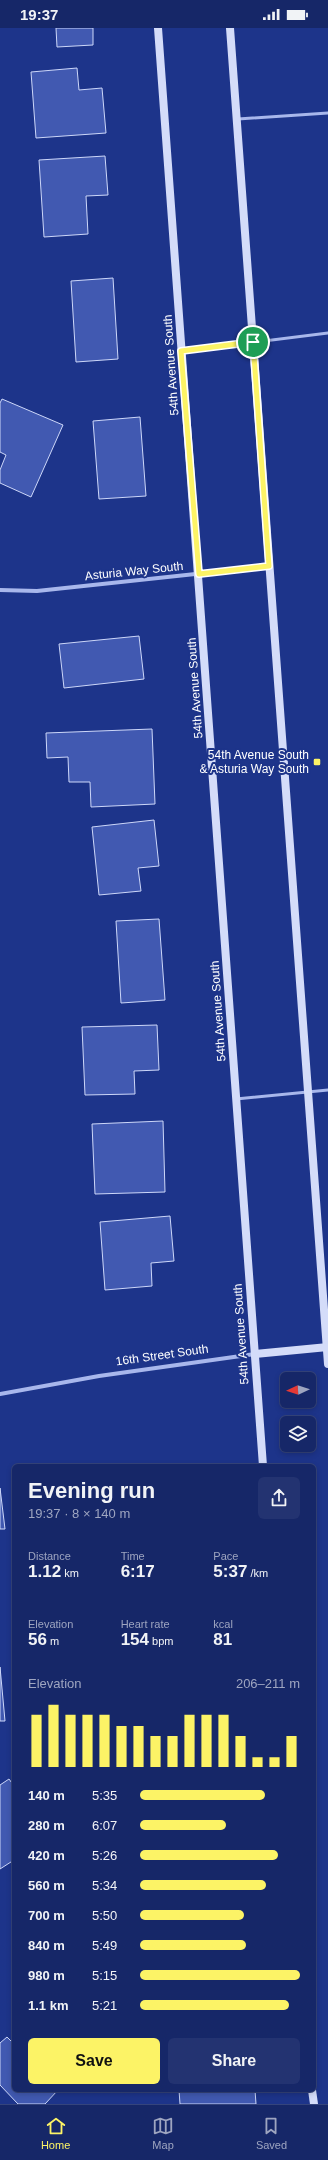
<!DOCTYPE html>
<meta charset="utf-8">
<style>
body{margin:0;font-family:Helvetica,sans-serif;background:#233371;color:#f1f3f6;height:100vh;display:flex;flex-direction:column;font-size:15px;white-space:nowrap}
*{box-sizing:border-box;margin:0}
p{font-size:13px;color:#9ea5c0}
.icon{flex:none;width:22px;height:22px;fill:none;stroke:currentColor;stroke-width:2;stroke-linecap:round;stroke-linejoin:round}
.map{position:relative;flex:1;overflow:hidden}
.sheet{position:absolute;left:12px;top:1436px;width:304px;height:628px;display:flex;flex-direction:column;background:#162768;border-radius:6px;box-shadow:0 2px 6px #0003,0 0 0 1px #35447c}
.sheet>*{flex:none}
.needle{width:26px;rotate:266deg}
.fabs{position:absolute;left:280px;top:1344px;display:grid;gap:8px}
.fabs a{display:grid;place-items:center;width:36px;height:36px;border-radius:6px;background:#162768;box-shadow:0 2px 6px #0003,0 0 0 1px #35447c;font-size:20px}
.pin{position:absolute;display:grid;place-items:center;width:34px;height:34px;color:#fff;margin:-17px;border:2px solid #fff;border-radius:50%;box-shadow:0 1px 4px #0007}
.round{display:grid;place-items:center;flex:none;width:42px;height:42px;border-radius:6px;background:#233371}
.headline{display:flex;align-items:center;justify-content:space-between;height:68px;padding:0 16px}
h1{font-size:22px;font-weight:700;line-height:30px}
.figures{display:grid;grid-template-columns:repeat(3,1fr);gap:6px;height:68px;padding:4px 16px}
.figures div{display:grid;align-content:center}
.figures b{font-size:17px;font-weight:700}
.figures small{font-size:11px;font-weight:400}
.figures p{font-size:11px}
.chart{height:112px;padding:8px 16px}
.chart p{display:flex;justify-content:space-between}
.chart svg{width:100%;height:72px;margin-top:4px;stroke:#fcf366;stroke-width:6}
.action{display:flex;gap:8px;margin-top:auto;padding:8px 16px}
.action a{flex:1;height:46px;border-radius:6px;background:#fcf366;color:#111;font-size:16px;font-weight:700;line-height:46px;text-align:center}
.action a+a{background:#233371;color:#f1f3f6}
ul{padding:0 16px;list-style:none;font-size:13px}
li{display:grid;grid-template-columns:64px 48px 1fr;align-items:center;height:30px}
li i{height:10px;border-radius:5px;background:#fcf366}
.status{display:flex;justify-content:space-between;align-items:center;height:28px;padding:0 20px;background:#162768;direction:ltr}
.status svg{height:11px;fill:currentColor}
.tabs{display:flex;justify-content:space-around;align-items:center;height:56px;border-top:1px solid #35447c;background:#162768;font-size:11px;color:#9ea5c0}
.tabs a{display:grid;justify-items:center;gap:2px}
.tabs .current{color:#fcf366}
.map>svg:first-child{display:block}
.building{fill:#4159b1;stroke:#cdd7f9}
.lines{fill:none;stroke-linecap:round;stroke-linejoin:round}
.lane{stroke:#a8b7ec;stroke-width:3}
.street{stroke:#a8b7ec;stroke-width:4}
.secondary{stroke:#d4dcf9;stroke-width:8}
.route-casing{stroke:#fff;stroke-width:8}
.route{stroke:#fcf366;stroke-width:5}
.poi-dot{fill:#fcf366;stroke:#1d348a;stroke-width:1.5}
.labels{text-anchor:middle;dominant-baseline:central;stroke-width:4;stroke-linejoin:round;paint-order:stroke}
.street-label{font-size:12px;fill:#fff;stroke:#1d348a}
.poi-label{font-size:12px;fill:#fff;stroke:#1d348a;text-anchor:end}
</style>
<div class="status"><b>19:37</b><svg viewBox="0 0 49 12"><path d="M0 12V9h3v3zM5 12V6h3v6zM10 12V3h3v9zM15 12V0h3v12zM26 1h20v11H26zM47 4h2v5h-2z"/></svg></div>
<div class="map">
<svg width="328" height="2076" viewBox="0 0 328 2076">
<rect width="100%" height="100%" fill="#1d348a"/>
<g class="building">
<path d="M56 0H93V17L57 19Z"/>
<path d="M77 40 79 62 102 60 106 105 36 110 31 44Z"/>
<path d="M105 128 108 167 86 168 88 206 44 209 39 132Z"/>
<path d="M113 250 118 331 76 334 71 253Z"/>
<path d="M2 371 63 397 31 469 0 455V442L6 427 0 424V375Z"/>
<path d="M140 389 146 468 99 471 93 393Z"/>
<path d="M139 608 144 651 64 660 59 616Z"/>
<path d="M152 701 155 776 91 779 90 754H69L68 729 47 730 46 705Z"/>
<path d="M154 792 159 838 138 840 141 863 99 867 92 799Z"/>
<path d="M159 891 165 972 121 975 116 893Z"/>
<path d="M157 997 159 1042 134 1043 135 1066 85 1067 82 999Z"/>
<path d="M163 1093 165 1164 95 1166 92 1096Z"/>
<path d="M170 1188 174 1233 151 1235 152 1258 105 1262 100 1194Z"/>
<path d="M0 1460 5 1501H0Z"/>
<path d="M0 1639 5 1693H0Z"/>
<path d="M9 1751 14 1758V1832L0 1841V1757Z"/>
<path d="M7 2009 14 2016V2062H58L45 2076H18L0 2057V2015Z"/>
<path d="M179 2062H255L256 2076H180Z"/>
</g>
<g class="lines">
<g class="lane">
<path d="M238 91 328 85"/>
<path d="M183 323 328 305"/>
<path d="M236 1071 328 1062"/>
</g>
<g class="street">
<path d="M0 562 37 563 269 538"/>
<path d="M0 1366 99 1348 255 1326"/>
</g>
<g class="secondary">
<path d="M158 0 263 1438"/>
<path d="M230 0 328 1336"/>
<path d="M255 1326 328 1319"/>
<path d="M312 2062 314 2076"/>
</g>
</g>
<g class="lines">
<defs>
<path id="route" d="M253 314 269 538 199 546 181 323Z"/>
</defs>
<use href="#route" class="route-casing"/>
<use href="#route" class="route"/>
</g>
<rect class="poi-dot" x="313" y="730" width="8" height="8" rx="2"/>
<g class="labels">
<g class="street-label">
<text transform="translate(171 337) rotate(-94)">54th Avenue South</text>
<text transform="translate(134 543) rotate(-6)">Asturia Way South</text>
<text transform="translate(195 660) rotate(-94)">54th Avenue South</text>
<text transform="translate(218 983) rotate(-94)">54th Avenue South</text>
<text transform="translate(241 1306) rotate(-94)">54th Avenue South</text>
<text transform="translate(162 1327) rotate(-8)">16th Street South</text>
</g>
<g class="poi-label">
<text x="309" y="727">54th Avenue South<tspan x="309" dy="14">&amp; Asturia Way South</tspan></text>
</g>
</g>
</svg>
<div class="fabs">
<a><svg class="needle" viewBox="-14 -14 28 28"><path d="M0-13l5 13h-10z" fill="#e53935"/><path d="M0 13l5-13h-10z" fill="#9ea5c0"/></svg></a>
<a><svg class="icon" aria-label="layers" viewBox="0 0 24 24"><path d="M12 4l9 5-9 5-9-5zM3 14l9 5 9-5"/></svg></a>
</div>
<div class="pin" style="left:253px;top:314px;background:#1e9e55"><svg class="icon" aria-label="arrive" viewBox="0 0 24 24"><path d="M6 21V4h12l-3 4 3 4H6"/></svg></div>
<section class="sheet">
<div class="headline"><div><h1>Evening run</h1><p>19:37 · 8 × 140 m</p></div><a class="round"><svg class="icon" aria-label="share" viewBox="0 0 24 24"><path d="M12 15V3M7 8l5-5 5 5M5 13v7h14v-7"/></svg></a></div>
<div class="figures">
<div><p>Distance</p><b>1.12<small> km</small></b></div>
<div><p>Time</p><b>6:17</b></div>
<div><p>Pace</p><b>5:37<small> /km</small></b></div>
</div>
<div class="figures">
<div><p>Elevation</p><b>56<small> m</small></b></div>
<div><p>Heart rate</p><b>154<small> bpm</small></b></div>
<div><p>kcal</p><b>81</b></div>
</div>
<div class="chart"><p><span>Elevation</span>206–211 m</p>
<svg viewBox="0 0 160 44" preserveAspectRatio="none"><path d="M5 44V12M15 44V6M25 44V12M35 44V12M45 44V12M55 44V19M65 44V19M75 44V25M85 44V25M95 44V12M105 44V12M115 44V12M125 44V25M135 44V38M145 44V38M155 44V25"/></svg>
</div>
<ul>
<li><b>140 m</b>5:35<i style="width:78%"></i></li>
<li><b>280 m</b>6:07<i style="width:54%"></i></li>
<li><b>420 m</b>5:26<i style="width:86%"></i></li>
<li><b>560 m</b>5:34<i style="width:79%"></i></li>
<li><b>700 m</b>5:50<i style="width:65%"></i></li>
<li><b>840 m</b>5:49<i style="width:66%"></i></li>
<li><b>980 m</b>5:15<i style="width:100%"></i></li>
<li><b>1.1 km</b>5:21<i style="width:93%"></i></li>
</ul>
<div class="action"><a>Save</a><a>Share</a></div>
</section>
</div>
<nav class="tabs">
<a class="current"><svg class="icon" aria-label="home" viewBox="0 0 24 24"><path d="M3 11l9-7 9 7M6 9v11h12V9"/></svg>Home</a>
<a><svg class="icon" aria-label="map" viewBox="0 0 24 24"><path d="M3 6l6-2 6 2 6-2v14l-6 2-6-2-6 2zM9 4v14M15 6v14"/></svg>Map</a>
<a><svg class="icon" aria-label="saved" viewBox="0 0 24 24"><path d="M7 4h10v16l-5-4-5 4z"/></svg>Saved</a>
</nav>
